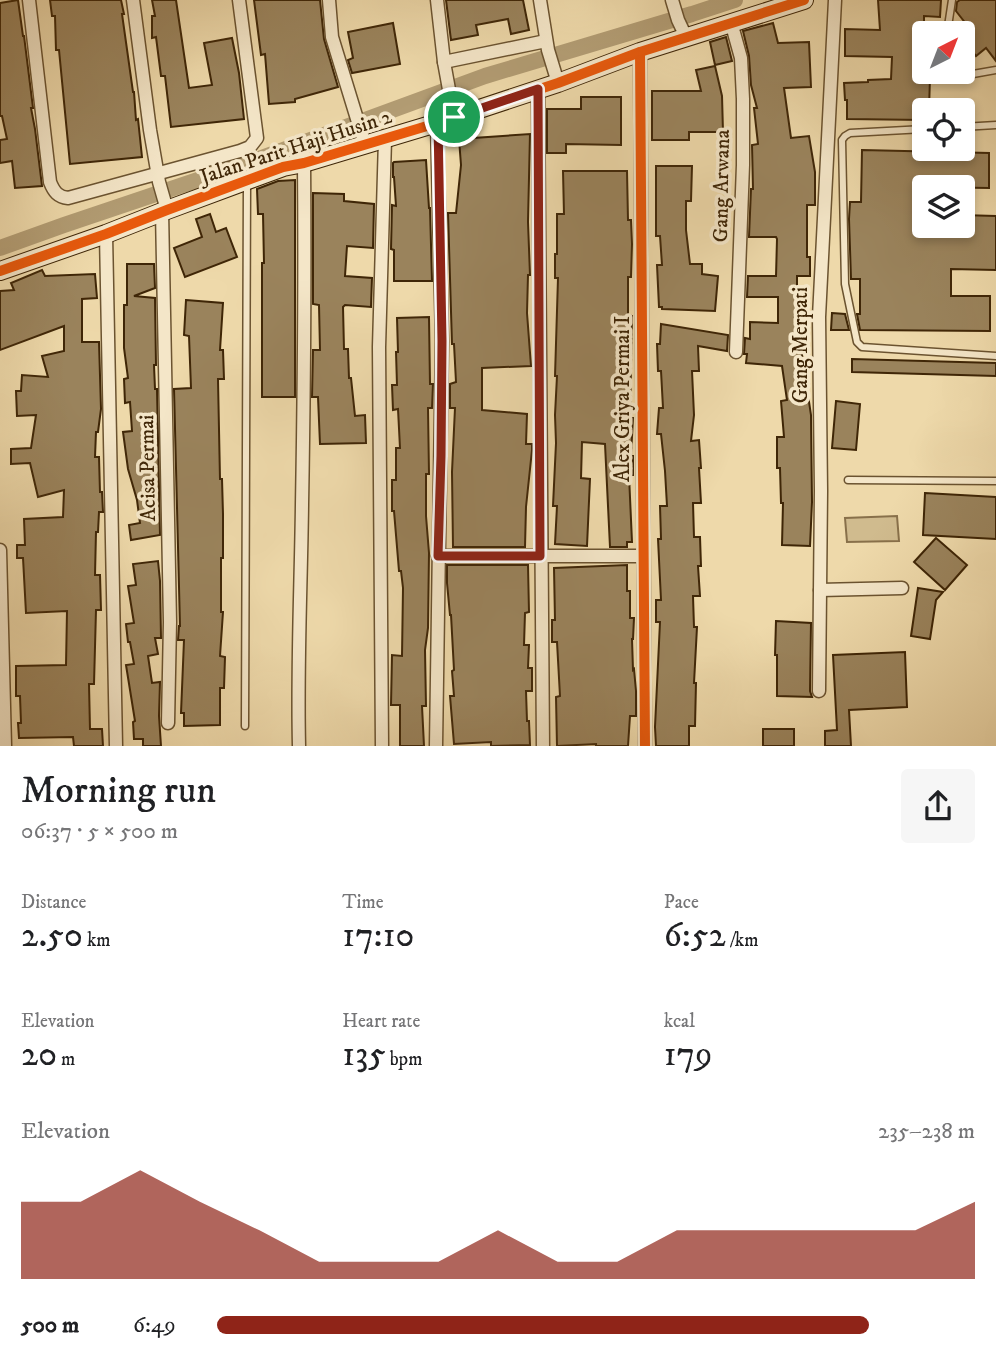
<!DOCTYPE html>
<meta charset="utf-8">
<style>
body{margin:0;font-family:"IM FELL DW Pica",serif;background:#f6f6f6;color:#202124;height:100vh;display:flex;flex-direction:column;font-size:26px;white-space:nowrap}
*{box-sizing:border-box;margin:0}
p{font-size:23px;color:#757577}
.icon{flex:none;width:38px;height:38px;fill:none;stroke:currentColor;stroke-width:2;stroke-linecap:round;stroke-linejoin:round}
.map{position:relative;height:746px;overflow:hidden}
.panel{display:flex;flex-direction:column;background:#fff;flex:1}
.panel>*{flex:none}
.needle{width:46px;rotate:42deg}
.buttons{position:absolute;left:912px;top:21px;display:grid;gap:14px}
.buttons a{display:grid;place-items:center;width:63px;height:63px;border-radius:7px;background:#fff;box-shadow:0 4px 10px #0003;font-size:35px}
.pin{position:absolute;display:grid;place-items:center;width:60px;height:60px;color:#fff;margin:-30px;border:4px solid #fff;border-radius:50%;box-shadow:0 2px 7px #0007}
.round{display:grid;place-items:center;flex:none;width:74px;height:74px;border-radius:7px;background:#f6f6f6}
.headline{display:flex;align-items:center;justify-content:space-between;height:119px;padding:0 21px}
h1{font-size:38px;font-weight:600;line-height:52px}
.metrics{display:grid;grid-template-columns:repeat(3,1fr);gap:10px;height:119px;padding:7px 21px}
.metrics div{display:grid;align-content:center}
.metrics b{font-size:35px;font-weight:600}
.metrics small{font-size:19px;font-weight:400}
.metrics p{font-size:19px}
.chart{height:196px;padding:14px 21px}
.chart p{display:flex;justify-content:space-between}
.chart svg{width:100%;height:126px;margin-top:7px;fill:#8f2418;opacity:.7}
ul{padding:0 21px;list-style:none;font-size:23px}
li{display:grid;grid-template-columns:112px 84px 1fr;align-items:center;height:52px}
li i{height:18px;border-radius:9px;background:#8f2418}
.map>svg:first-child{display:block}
.green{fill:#d0bb8e;stroke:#88704a;stroke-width:2}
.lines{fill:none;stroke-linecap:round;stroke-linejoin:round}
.canal{stroke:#b29c73;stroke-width:16}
.building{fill:#9a835c;stroke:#3f2607;stroke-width:2}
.lane-casing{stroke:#6b5330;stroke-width:9}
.street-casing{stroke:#6b5330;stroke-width:15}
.secondary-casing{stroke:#3f2607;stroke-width:20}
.lane{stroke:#f4e6c8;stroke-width:6}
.street{stroke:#f4e6c8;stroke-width:12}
.secondary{stroke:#f4e6c8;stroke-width:18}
.cycleway-casing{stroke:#f4e6c8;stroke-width:15}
.cycleway{stroke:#e8590c;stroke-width:10}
.route-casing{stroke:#fff;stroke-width:14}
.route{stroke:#8f2418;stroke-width:9}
.labels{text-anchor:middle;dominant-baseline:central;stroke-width:7;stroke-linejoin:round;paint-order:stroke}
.street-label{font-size:21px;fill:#3f2607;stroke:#f4e6c8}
</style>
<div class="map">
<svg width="996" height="746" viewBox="0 0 996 746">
<rect width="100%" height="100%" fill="#eed9aa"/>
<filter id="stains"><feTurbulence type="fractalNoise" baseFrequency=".00286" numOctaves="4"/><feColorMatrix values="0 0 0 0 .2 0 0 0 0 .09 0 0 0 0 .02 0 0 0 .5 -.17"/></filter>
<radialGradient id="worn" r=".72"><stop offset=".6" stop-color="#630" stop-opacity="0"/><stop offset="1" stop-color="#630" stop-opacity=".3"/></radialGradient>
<path class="green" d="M897 516 899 541 847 542 845 518Z"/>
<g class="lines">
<path class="canal" d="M0 248 64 225 245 164 485 76 692 14 735 0"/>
</g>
<g class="building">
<path d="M18 0 23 36H24L33 108H31L35 129 42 186 15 188 12 161 0 163V140L7 139 2 116H0V3Z"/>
<path d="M50 0H121L124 14H122L133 92H134L136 120 138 119 142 157 70 164 59 50H56L55 16H52Z"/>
<path d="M152 0H176L189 88 212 85 204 43 232 38 239 73 244 119 171 127 165 76H161L156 37 152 38V16H155Z"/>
<path d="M254 0H320L324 39 338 87 295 99V102L269 104 265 54 261 55Z"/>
<path d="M446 0H523L529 30 511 34 508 19 476 25 478 35 451 40Z"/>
<path d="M878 0H941L940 17 924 16V77H930L929 110H924V120L847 119V100H845L844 83 868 82V80L891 79 892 57 845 56V29L880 30Z"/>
<path d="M960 0H996V61L986 48 976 56 962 39V35L970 29 956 11 957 2Z"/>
<path d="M393 23 400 64 352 73 348 60 353 58 348 32Z"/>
<path d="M773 23 778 43 809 42 811 87 784 88 791 138 809 136 815 172V205H807V257H810V276H797V308H806V348H801L811 415 812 502 810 546 782 545 783 503H781L780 468H777V437H784L781 401 787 400 782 366 746 363 747 354H744L745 338 750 339V322L778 323V297H747L748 276H776L777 239 776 237H749L751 189H753L752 145 758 144 754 108H757L751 85 749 56 743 31Z"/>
<path d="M726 37 732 61 715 65 710 42Z"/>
<path d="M715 66 722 96 723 132H689V140H652V91H701L696 70Z"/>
<path d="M581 97H621V145L566 144V153H547V109H581Z"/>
<path d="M530 134 528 222 530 275H528L527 313 531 366 482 368V410L527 414 526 444H532V450L526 507 525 547H453L452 472 455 408H450V384L456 382 454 344H452L448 213H456L461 165 459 139Z"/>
<path d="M862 150 989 153V188L924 187V226H962V215L996 216V270L951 269V296H990V331L860 330 857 314H860V279H851L849 219 850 202H861Z"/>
<path d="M426 160 429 208H430L432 281H394V250L391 249 392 205 396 206 394 177H393V163L394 162Z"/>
<path d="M656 166H692L691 201H686V230L690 264H702V274L718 276 715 311 662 309V307H659L657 265H662L660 236H656Z"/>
<path d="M563 171H627L628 220H631L632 244 631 277H628V315L632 316 630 418H633L631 456H633V475H629L632 542H627V547H610L605 444 582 442 581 478 590 479 587 546 555 544 557 506H553L556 443 555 415 557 376H555L558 278H555V254H557V214H564Z"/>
<path d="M295 180V397H262V263H264L263 214H258L257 189 278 181Z"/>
<path d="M313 193 344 194V201L374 204 373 248 347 246 345 276 372 278 371 307 345 305 343 307 344 349H348L349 378H351L355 416 365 415 366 443 320 444 318 397H312L313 350H320L319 305 313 304Z"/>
<path d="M210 214 216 232 226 228 237 257 185 277 174 248 202 237 196 219Z"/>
<path d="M127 264H154L155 288 134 296 155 298 156 365H154L155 389H157L160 535 131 540 129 525 140 523 137 500 128 469 123 432 132 431 130 402 125 403 124 379 128 378 124 348V305H127Z"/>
<path d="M42 270 45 276 95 274 97 298 82 299V342H99L101 409 98 432H96L95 457H99L100 492H102L103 512H99L98 532H96L95 575H100L101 610H96L94 684H89L90 729H102L103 746H74L73 737 19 738 18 723H21L20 696H16V666L66 665 67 611 26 613 23 558H17V545H25L24 519 63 517 64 490 38 497 30 463 11 464V449L31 448 36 415 17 416 16 391H21L22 375 48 377 42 356 64 351V326L0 350V291L14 290 11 283Z"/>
<path d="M186 300 223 303 220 350H223L224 379H218L220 479H222L223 514V558H221V612H223L220 656 225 657 224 688H220V725L184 726V713H181L184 640H178L179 626H180L174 389 191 388 189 336 184 335Z"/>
<path d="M832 313 845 314 849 330H831Z"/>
<path d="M429 317 430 384H433L432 408H428L429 474H426V516L429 553 428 628 425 650 426 706H422L424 746H400V705H391L392 655 402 656 403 588 401 571H399L394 511H392V480H396V448H400L398 409 393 410 392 385H397L396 352H398L397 318Z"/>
<path d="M661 324 728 335 727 351 698 346 699 371H692L694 415 691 441 699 440 701 468H699L701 503H693L694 537H700L701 566H698L700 596H693L694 627H697L694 683H696L695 726H689V746H656L655 727 660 622H656V600H661L658 539H661L660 506H667L665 471 661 434H657L659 408H663L661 371H658L657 344H660Z"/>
<path d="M852 359 996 363V376L852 372Z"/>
<path d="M836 401 860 404 856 450 832 448Z"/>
<path d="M925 493 996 497V539L923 535Z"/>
<path d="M936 538 967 565 945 590 914 562Z"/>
<path d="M158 561 160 581 161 638H155L158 654 148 656 152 683 160 682 159 716 161 746H143V739H134L133 722 135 721 126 665 134 664 130 642H128L126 624 134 623 128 586 136 585 133 564Z"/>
<path d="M447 565H528L529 612 525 613 524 645H529L528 668H532V691H526L527 721H529L530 745 491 746V742L454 744 450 696H454L452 671 454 670 451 615H450L447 583Z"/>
<path d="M627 565V591H630V618H634L633 639H632L633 670 634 669 636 691V716H630L628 746H596V744L557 746 556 697 560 696 557 642H552V620H555L554 568Z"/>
<path d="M918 588 943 592 936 600 930 639 911 636Z"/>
<path d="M776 621 811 623 810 691 812 697 777 696V655H775Z"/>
<path d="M905 652 907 707 849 710 851 746H825V731L837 730 833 655Z"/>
<rect x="763" y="729" width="31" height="17"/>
</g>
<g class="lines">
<defs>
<g id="lane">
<path d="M947 33 952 0"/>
<path d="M962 60 973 74 996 70"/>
<path d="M962 127 996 125"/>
<path d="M924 129 850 133 845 136 842 140 845 284 857 342 862 347 996 356"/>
<path d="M848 480 996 481"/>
<path d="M245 726 247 182"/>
</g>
<g id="street">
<path d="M29 0 50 182C54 192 58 197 68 198L240 151 250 147 257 138 239 0"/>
<path d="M133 0 150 130 159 182 167 210"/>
<path d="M329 0 332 37 365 145"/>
<path d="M437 0 444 62 454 117"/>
<path d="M540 0 548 50 558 83"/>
<path d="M672 0 678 20 686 37"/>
<path d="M731 22 741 58 743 99V165L736 352"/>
<path d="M640 52 645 746"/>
<path d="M444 62 546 41"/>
<path d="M538 89 543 746"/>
<path d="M162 211 170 622 168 723"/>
<path d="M106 234 116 746"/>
<path d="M0 550 5 746"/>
<path d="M438 556H643"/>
<path d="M820 590 902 588"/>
<path d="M819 691 821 491 819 317 835 0"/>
<path d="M299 746C297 665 301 585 302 505 304 391 305 277 304 163"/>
<path d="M382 746 379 347 385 139"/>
<path d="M436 746 442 341 437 123"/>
</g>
<path id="secondary" d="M0 271 106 234 167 210 283 167 304 163 437 123 558 83 640 52 804 0"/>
</defs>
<use href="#lane" class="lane-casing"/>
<use href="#street" class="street-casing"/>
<use href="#secondary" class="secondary-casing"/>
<use href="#lane" class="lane"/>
<use href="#street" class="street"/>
<use href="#secondary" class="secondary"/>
<defs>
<g id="cycleway">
<path d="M640 52 645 746"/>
<path d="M0 271 106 234 167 210 283 167 304 163 437 123 558 83 640 52 804 0"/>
</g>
</defs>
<use href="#cycleway" class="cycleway-casing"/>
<use href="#cycleway" class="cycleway"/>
</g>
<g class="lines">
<defs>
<path id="route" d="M538 89 540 556H438L441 456 442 341 438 123Z"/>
</defs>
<use href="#route" class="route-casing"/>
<use href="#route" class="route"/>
</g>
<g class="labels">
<g class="street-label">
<text transform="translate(296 147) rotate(-18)">Jalan Parit Haji Husin 2</text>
<text transform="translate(722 186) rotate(-89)">Gang Arwana</text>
<text transform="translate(801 345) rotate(-90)">Gang Merpati</text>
<text transform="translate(623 399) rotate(-90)">Alex Griya Permai I</text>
<text transform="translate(148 468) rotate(-91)">Acisa Permai</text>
</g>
</g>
<rect width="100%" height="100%" filter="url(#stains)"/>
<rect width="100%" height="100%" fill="url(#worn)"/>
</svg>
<div class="buttons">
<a><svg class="needle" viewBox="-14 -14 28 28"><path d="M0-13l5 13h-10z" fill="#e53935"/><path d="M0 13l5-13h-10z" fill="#757577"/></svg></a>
<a><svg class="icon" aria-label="locate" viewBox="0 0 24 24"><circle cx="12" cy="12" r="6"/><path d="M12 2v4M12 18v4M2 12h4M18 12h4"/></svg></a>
<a><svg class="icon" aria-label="layers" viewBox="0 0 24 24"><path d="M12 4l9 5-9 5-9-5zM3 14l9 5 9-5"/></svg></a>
</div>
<div class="pin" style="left:454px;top:117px;background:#1e9e55"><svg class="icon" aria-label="arrive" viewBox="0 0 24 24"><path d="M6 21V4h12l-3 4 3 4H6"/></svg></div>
</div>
<section class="panel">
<div class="headline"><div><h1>Morning run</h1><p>06:37 · 5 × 500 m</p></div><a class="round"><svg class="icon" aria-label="share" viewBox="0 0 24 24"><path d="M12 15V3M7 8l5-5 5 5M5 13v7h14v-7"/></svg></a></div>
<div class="metrics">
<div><p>Distance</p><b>2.50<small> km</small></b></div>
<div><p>Time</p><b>17:10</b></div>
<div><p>Pace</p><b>6:52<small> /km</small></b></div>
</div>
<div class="metrics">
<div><p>Elevation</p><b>20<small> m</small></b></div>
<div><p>Heart rate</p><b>135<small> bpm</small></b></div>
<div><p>kcal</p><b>179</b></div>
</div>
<div class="chart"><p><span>Elevation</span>235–238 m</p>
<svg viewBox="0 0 160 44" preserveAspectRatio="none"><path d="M0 44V17L10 17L20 6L30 17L40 27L50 38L60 38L70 38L80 27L90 38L100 38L110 27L120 27L130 27L140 27L150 27L160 17V44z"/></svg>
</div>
<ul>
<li><b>500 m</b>6:49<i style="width:86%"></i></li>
</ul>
</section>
